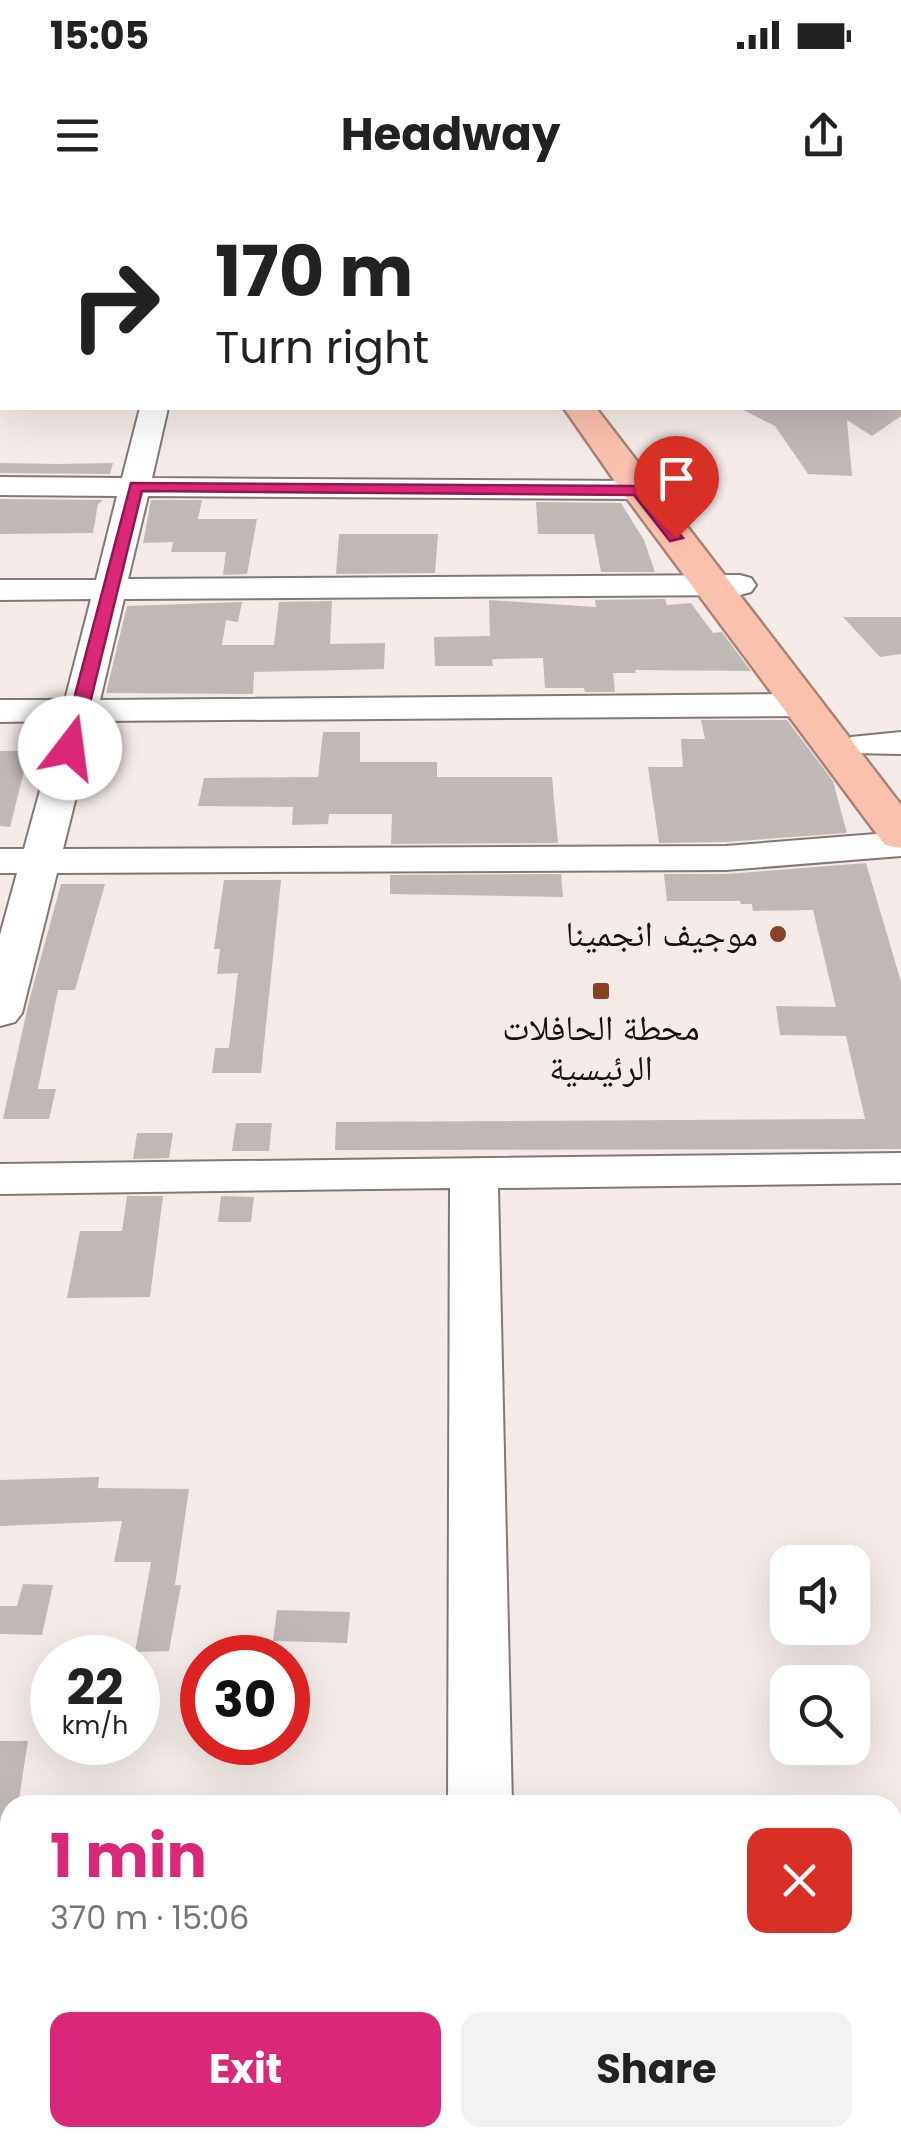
<!DOCTYPE html>
<meta charset="utf-8">
<style>
body{margin:0;font-family:Poppins,"Noto Naskh Arabic",sans-serif;background:#f2f2f2;color:#222;height:100vh;display:flex;flex-direction:column;font-size:38px;white-space:nowrap}
*{box-sizing:border-box;margin:0}
p{font-size:32px;color:#767676}
.icon{flex:none;width:55px;height:55px;fill:none;stroke:currentColor;stroke-width:2;stroke-linecap:round;stroke-linejoin:round}
.map{position:relative;flex:1;overflow:hidden}
.drawer{position:absolute;left:0px;top:1595px;width:902px;height:352px;display:flex;flex-direction:column;background:#fff;border-radius:30px 30px 0 0;box-shadow:0 10px 40px #0002}
.drawer>*{flex:none}
.hud{position:absolute;left:0px;top:0px;width:902px;height:210px;box-shadow:0 10px 40px #0002;background:#fff;color:#222;overflow:hidden}
.buttons{position:absolute;left:770px;top:1345px;display:grid;gap:20px}
.buttons a{display:grid;place-items:center;width:100px;height:100px;border-radius:20px;background:#fff;box-shadow:0 10px 40px #0002;font-size:50px}
.speed{position:absolute;left:30px;top:1435px;display:flex;gap:20px;font-size:50px;font-weight:700;text-align:center}
.speed>*{display:grid;place-content:center;width:130px;height:130px;border-radius:50%;background:#fff;box-shadow:0 10px 40px #0002;line-height:1}
.speed small{font-size:25px;font-weight:400}
.speed .limit{border:15px solid #d22;background:#fff;color:#111}
.pin{position:absolute;display:grid;place-items:center;width:85px;height:85px;color:#fff;margin:-102px -42px;border-radius:50% 50% 50% 0;rotate:-45deg;box-shadow:0 0 10px #0007}
.pin .icon{rotate:45deg}
.me{position:absolute;width:110px;margin:-55px;rotate:15deg;stroke-linejoin:round;filter:drop-shadow(0 0 8px #0008)}
.turn{display:flex;align-items:center;gap:35px;height:210px;padding:0 50px;font-size:45px}
.turn .icon{width:130px;height:130px;stroke-width:2.5}
.turn b{display:block;font-size:70px;line-height:85px}
.round{display:grid;place-items:center;flex:none;width:105px;height:105px;border-radius:20px;background:#f2f2f2}
.headline{display:flex;align-items:center;justify-content:space-between;height:170px;padding:0 50px}
h1{font-size:60px;font-weight:700;line-height:75px;color:#db2777}
.primary-button{display:flex;gap:20px;margin-top:auto;padding:20px 50px}
.primary-button a{flex:1;height:115px;border-radius:20px;background:#db2777;color:#fff;font-size:40px;font-weight:700;line-height:115px;text-align:center}
.primary-button a+a{background:#f2f2f2;color:#222}
.status{display:flex;justify-content:space-between;align-items:center;height:70px;padding:0 50px;background:#fff;direction:ltr}
.status svg{height:28px;fill:currentColor}
header{display:flex;justify-content:space-between;align-items:center;height:130px;padding:0 50px;background:#fff;font-size:45px;font-weight:700}
.map>svg:first-child{display:block}
</style>
<div class="status"><b>15:05</b><svg viewBox="0 0 49 12"><path d="M0 12V9h3v3zM5 12V6h3v6zM10 12V3h3v9zM15 12V0h3v12zM26 1h20v11H26zM47 4h2v5h-2z"/></svg></div>
<header><svg class="icon" aria-label="menu" viewBox="0 0 24 24"><path d="M4 6h16M4 12h16M4 18h16"/></svg>Headway<svg class="icon" aria-label="share" viewBox="0 0 24 24"><path d="M12 15V3M7 8l5-5 5 5M5 13v7h14v-7"/></svg></header>
<div class="map">
<svg width="901" height="1946" viewBox="0 0 901 1946">
<rect width="100%" height="100%" fill="#f4ebe8"/>
<!-- building -->
<path fill="#c0b8b5" d="M739,208h162v8l-29,20 -25,-16 5,56 -44,-2 -33,-48z
M0,263l58,1 55,-1 -3,11 -110,-1z
M0,299l103,1 -5,4 -5,29 -93,1z
M151,300h51l-4,19h59l-10,55 -24,1 3,-23h-55l2,-10 -30,1z
M536,302l85,1 23,37 11,32h-54l-7,-38h-56z
M339,334h99l-3,39 -99,1z
M665,399l2,6 24,-2 22,30 9,-1 29,39 -116,-1 1,3h-23l2,19h-30l-1,-4h-39l-2,-30 -51,1 1,7h-58l-1,-29 56,-1 -1,-36 107,7 -1,-7z
M332,401l-2,43 55,-1 -1,26 -130,3 -1,22 -147,-1 21,-87 115,-4 -4,20 -12,-2 -4,25h52l5,-43z
M843,417h58v37l-21,3z
M701,520h86l46,61 14,52 -121,9 -67,1 -11,-76h35l-2,-28h24z
M323,532h37v30h77v15h115l6,66 -167,1 1,-30h-63l-1,10 -36,1 1,-18 -95,-1 6,-28 114,-1z
M0,551h29l-19,76 -10,-1z
M866,663l35,119v167l-566,1 1,-28 529,-3 -19,-83 -66,-1 -4,-29 60,1 -23,-97 -60,1 -1,-7h-11l-1,-3h-73l-3,-27h62z
M561,674l2,23 -173,-3v-19z
M224,680h57l-20,193h-49l3,-25h14l9,-75 -21,1 3,-25h-6z
M61,684h44l-30,106h-17l-20,99h18l-7,30h-46l26,-118z
M236,923h36l-3,28h-37z
M137,933h36l-4,25 -36,1z
M127,996h36l-13,101 -83,1 13,-67h42z
M221,996l33,1 -3,25h-33z
M99,1277l-1,11 91,1 -14,96h6l-12,66 -34,1 16,-90h-37l8,-41 -122,5v-46z
M23,1384l30,1 -11,50 -42,-1v-28h17z
M277,1410l73,2 -3,31 -74,-2z
M0,1541h28l-10,64h-8v19l-10,-1z"/>
<g fill="none" stroke-linecap="round" stroke-linejoin="round">
<defs>
<path id="minor" d="M203,0h22v2h-22z
M808,0h22l1,2h-22z
M0,17h2v14h-2z
M900,50h1v14h-1z
M0,55h2v14h-2z
M0,114h2v16h-2z
M900,147h1v16h-1z
M0,189h2v16h-2z
M140,208h28l-16,70 486,3 11,3 4,6 -4,6 -11,3 -490,-3 -20,83 612,-4 11,3 5,7 -5,7 -11,3 -616,4 -24,101 704,-6 13,3 5,8 -5,8 -13,3 -709,5 -32,128 663,-3 175,-14v24l-175,14 -669,3 -35,140 -7,9 -15,4v-91l17,-62h-17v-24h24l35,-128 -59,1v-22h65l26,-101 -91,1v-20h96l21,-84 -117,-1v-18l122,1z
M901,532v22l-50,-1 -5,-8 5,-8z
M901,953v30l-403,5 14,617h-64l2,-617 -450,6v-30z
M447,1938h72l1,8h-72z"/>
<path id="highway" d="M415,0h26l1,2h-26z
M564,208h32l305,397v43l-16,-3 -259,-348z"/>
</defs>
<!-- minor casing -->
<use href="#minor" stroke="#817976" stroke-width="4"/>
<!-- highway casing -->
<use href="#highway" stroke="#a98476" stroke-width="5"/>
<!-- minor -->
<use href="#minor" fill="#fff" fill-rule="evenodd"/>
<!-- highway -->
<use href="#highway" fill="#fac2ad" fill-rule="evenodd"/>
</g>
<!-- route -->
<path fill="#db2777" stroke="#8e194d" stroke-width="2.5" d="M131,283l507,3 5,1 40,51 -13,3 -36,-46 -492,-4 -63,257 -9,6 -9,-6z"/>
<!-- markers -->
<g fill="#8b4224" stroke="#f4ebe8" stroke-width="4">
<circle cx="778" cy="734" r="10"/>
<rect x="591" y="781" width="20" height="20" rx="5"/>
</g>
<g text-anchor="middle" stroke-width="8" stroke-linejoin="round" paint-order="stroke">
<!-- poi labels -->
<g font-size="35" fill="#13100f" stroke="#f4ebe8" text-anchor="end">
<text x="758" y="746">موجيف انجمينا</text>
<text x="601" y="840" text-anchor="middle">محطة الحافلات<tspan x="601" dy="40">الرئيسية</tspan></text>
</g>
</g>
</svg>
<div class="buttons">
<a><svg class="icon" aria-label="sound" viewBox="0 0 24 24"><path d="M4 9h4l5-4v14l-5-4H4zM17 9q2 3 0 6"/></svg></a>
<a><svg class="icon" aria-label="search" viewBox="0 0 24 24"><circle cx="10" cy="10" r="6"/><path d="M15 15l6 6"/></svg></a>
</div>
<div class="speed"><div>22<small>km/h</small></div><div class="limit">30</div></div>
<div class="pin" style="left:676px;top:338px;background:#d93025"><svg class="icon" aria-label="arrive" viewBox="0 0 24 24"><path d="M6 21V4h12l-3 4 3 4H6"/></svg></div>
<svg class="me" style="left:70px;top:548px" viewBox="-20 -20 40 40"><circle r="19" fill="#fff"/><path d="M0-13L10 11 0 6-10 11z" fill="#db2777"/></svg>
<div class="hud">
<div class="turn"><svg class="icon" aria-label="right" viewBox="0 0 24 24"><path d="M7 20v-9h11M14 6l5 5-5 5"/></svg><div><b>170 m</b>Turn right</div></div>
</div>
<section class="drawer">
<div class="headline"><div><h1>1 min</h1><p>370 m · 15:06</p></div><a class="round" style="background:#d93025;color:#fff"><svg class="icon" aria-label="close" viewBox="0 0 24 24"><path d="M6 6l12 12M18 6L6 18"/></svg></a></div>
<div class="primary-button"><a>Exit</a><a>Share</a></div>
</section>
</div>
